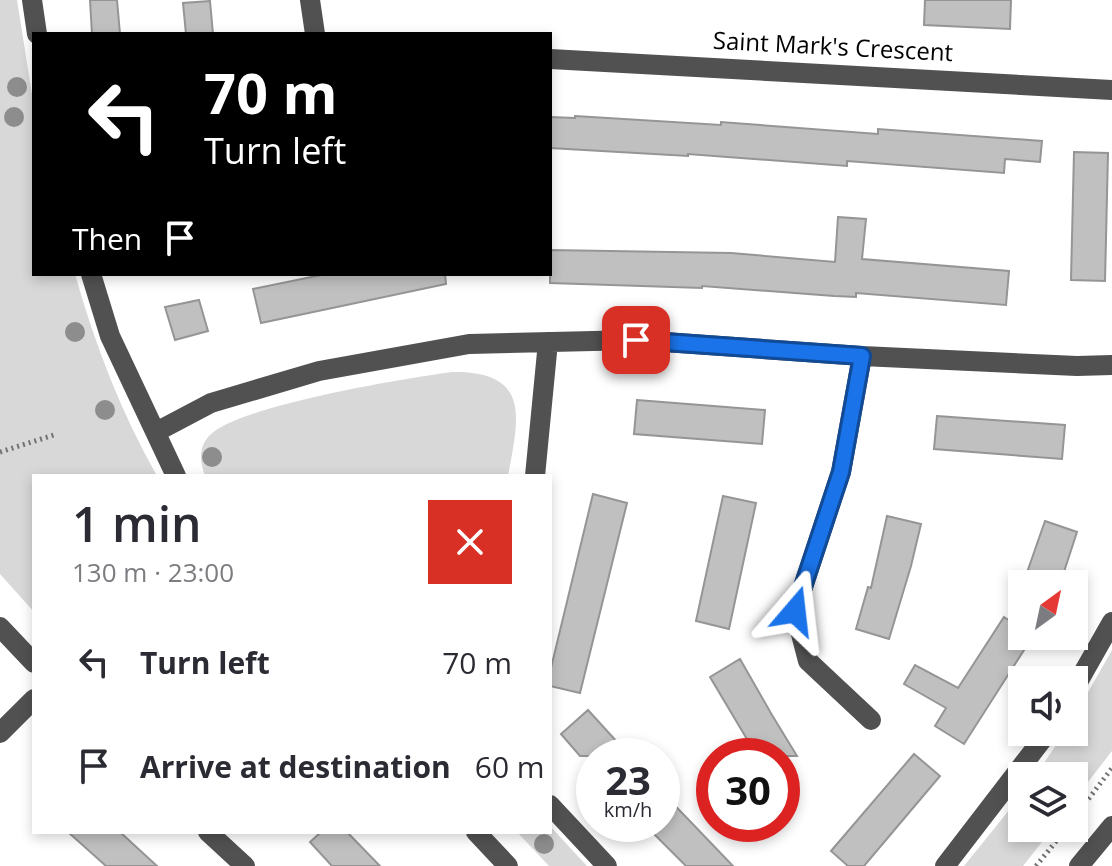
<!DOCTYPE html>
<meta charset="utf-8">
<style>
body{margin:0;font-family:"Open Sans",sans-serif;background:#f2f2f3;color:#2b2b33;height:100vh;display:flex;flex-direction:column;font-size:30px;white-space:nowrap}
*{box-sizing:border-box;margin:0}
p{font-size:26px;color:#7c7c81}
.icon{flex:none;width:44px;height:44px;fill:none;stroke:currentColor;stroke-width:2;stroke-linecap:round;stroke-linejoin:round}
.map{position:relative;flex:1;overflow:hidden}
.panel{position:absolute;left:32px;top:474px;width:520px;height:360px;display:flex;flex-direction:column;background:#fff;border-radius:0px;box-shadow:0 4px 12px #0003}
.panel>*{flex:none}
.guide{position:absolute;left:32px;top:32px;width:520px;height:244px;border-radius:0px;box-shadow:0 4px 12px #0003;background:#000;color:#fff;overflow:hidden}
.needle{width:52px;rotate:33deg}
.tools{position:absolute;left:1008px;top:570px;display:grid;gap:16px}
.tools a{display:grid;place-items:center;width:80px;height:80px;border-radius:0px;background:#fff;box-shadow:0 4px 12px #0003;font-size:40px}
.speed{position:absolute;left:576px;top:738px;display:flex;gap:16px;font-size:40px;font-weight:700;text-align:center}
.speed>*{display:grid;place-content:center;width:104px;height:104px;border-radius:50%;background:#fff;box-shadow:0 4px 12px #0003;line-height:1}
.speed small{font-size:20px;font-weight:400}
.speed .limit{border:12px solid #d22;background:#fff;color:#111}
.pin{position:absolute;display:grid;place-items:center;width:68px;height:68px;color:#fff;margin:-34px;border-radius:16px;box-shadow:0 4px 12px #0006}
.me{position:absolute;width:88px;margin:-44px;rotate:17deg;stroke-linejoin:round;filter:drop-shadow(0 0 6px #0008)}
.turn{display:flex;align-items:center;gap:28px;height:168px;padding:0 40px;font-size:36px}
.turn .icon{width:104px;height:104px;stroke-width:2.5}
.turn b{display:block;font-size:56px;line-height:68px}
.then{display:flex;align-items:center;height:76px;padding:0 40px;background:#0003;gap:16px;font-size:30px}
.round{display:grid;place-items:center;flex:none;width:84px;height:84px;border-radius:0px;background:#f2f2f3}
.head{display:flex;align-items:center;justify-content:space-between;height:136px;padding:0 40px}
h1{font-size:48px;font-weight:600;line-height:60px}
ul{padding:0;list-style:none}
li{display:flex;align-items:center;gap:24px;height:104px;padding:0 40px}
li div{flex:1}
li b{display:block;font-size:30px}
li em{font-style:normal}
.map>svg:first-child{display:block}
</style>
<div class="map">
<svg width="1112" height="866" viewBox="0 0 1112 866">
<rect width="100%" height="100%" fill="#fff"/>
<!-- green -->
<path fill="#d8d8d8" d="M0,0h17l17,107v167h41c20,71 46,138 82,202h-123v136l-34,-38z
M452,372c79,-1 67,45 56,104h-303c-5,-14 -7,-28 4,-40 27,-30 198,-58 243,-64z
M1112,650v101l-38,49v-24h-39l30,-44h9v-15z
M1022,794v34h31l-30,38h-59z
M550,826l37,40h-38l-32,-34h33z"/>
<!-- building -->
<path fill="#c0c0c0" stroke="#959595" stroke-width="2" d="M90,0h27l3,34h-28z
M925,0h86l-1,29 -86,-4z
M210,1l3,33h-27l-3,-31z
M575,116l146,9v-3l157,12v-5l164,12 -2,21 -35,-3 -1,14 -157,-12v5l-159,-12v2l-138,-8v-31l25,1z
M1074,152l34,1 -3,128 -34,-1z
M838,217l28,2 -4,40 147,12 -3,34 -150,-12v4l-22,-1 -132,-10v2l-152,-5v-33l181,3 104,9z
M326,274h119l1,10 -185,39 -8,-34z
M199,300l9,31 -33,9 -10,-33z
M637,400l128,10 -3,34 -128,-10z
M937,416l128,9 -3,34 -128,-10z
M593,494l34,9 -47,190 -30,-7v-14z
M723,496l33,7 -27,126 -33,-8z
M887,516l34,8 -10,42 -22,73 -33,-10 12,-42 3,1z
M1045,521l32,11 -17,52h-37z
M1004,617l18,12v7h11l-69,108 -29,-18 11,-18 -42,-24 11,-19 43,23z
M740,659l32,56 25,41h-40l-47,-79z
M588,710l20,22 22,24h-50l-19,-22z
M914,754l26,22 -76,90h-16l-17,-15z
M662,792l23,24 48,50h-47l-42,-42h18z
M68,832h52l37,34h-51z
M321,832h26l33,34h-48l-22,-24z"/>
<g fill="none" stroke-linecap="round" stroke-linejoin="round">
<!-- path -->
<path stroke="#737373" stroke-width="5" stroke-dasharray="2 4" stroke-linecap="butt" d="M0,452l57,-18
M1074,818l38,-50
M1045,828l14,10
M1036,866l31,-38"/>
<!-- minor -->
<path stroke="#515151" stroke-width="20" d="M32,0l5,34
M310,0l5,34
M550,59l562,31
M91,274l19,62 66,140
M862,356l-21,116 -46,139 13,50 63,59
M156,432l55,-29 108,-32 150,-27 167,-4 226,16 215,10 35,-1
M535,476l13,-134
M0,627l34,36
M1074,689l38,-67
M0,733l34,-34
M550,805l57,61
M208,832l37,34
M476,832l32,34
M945,866l103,-134
M1079,866l33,-40"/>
</g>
<!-- trees -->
<g fill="#8d8d8d">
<circle cx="17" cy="87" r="10"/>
<circle cx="14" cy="117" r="10"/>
<circle cx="75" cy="332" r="10"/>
<circle cx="105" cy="410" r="10"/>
<circle cx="212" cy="457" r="10"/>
<circle cx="544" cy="844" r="10"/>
</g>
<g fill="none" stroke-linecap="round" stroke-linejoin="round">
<defs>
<path id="route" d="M636,340l226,16 -21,116 -46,139"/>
</defs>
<!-- route casing -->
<use href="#route" stroke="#114b97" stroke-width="20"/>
<!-- route -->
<use href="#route" stroke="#1a73e8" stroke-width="14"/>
</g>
<g text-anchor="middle" stroke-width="8" stroke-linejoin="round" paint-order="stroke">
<!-- street labels -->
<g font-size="24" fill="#000" stroke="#fff">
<text transform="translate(833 47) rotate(3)" y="8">Saint Mark's Crescent</text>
</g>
</g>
</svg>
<div class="tools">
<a><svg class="needle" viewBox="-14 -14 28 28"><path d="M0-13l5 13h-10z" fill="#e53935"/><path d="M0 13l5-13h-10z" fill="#7c7c81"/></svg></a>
<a><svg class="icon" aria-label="sound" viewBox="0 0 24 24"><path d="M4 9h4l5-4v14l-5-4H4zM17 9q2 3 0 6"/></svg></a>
<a><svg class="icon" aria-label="layers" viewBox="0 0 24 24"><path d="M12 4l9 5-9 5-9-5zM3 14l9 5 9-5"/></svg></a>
</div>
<div class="speed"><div>23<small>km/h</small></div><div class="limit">30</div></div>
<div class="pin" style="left:636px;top:340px;background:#d93025"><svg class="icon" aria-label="arrive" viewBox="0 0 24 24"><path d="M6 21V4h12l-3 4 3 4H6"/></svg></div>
<svg class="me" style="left:795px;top:611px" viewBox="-20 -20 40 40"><path d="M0-17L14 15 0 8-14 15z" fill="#1a73e8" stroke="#fff" stroke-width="4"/></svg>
<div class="guide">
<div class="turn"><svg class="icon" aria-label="left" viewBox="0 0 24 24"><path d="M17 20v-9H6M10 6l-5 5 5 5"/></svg><div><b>70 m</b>Turn left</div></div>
<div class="then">Then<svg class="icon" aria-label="arrive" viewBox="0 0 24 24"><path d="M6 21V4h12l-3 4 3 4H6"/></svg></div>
</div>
<section class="panel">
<div class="head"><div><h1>1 min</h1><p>130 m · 23:00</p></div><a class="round" style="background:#d93025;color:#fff"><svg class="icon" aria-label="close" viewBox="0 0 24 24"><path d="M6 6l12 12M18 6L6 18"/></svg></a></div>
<ul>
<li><svg class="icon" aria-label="left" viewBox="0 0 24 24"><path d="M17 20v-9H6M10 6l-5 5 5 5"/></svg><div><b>Turn left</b></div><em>70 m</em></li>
<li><svg class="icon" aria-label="arrive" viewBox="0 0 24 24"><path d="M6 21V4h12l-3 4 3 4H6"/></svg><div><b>Arrive at destination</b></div><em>60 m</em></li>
</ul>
</section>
</div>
